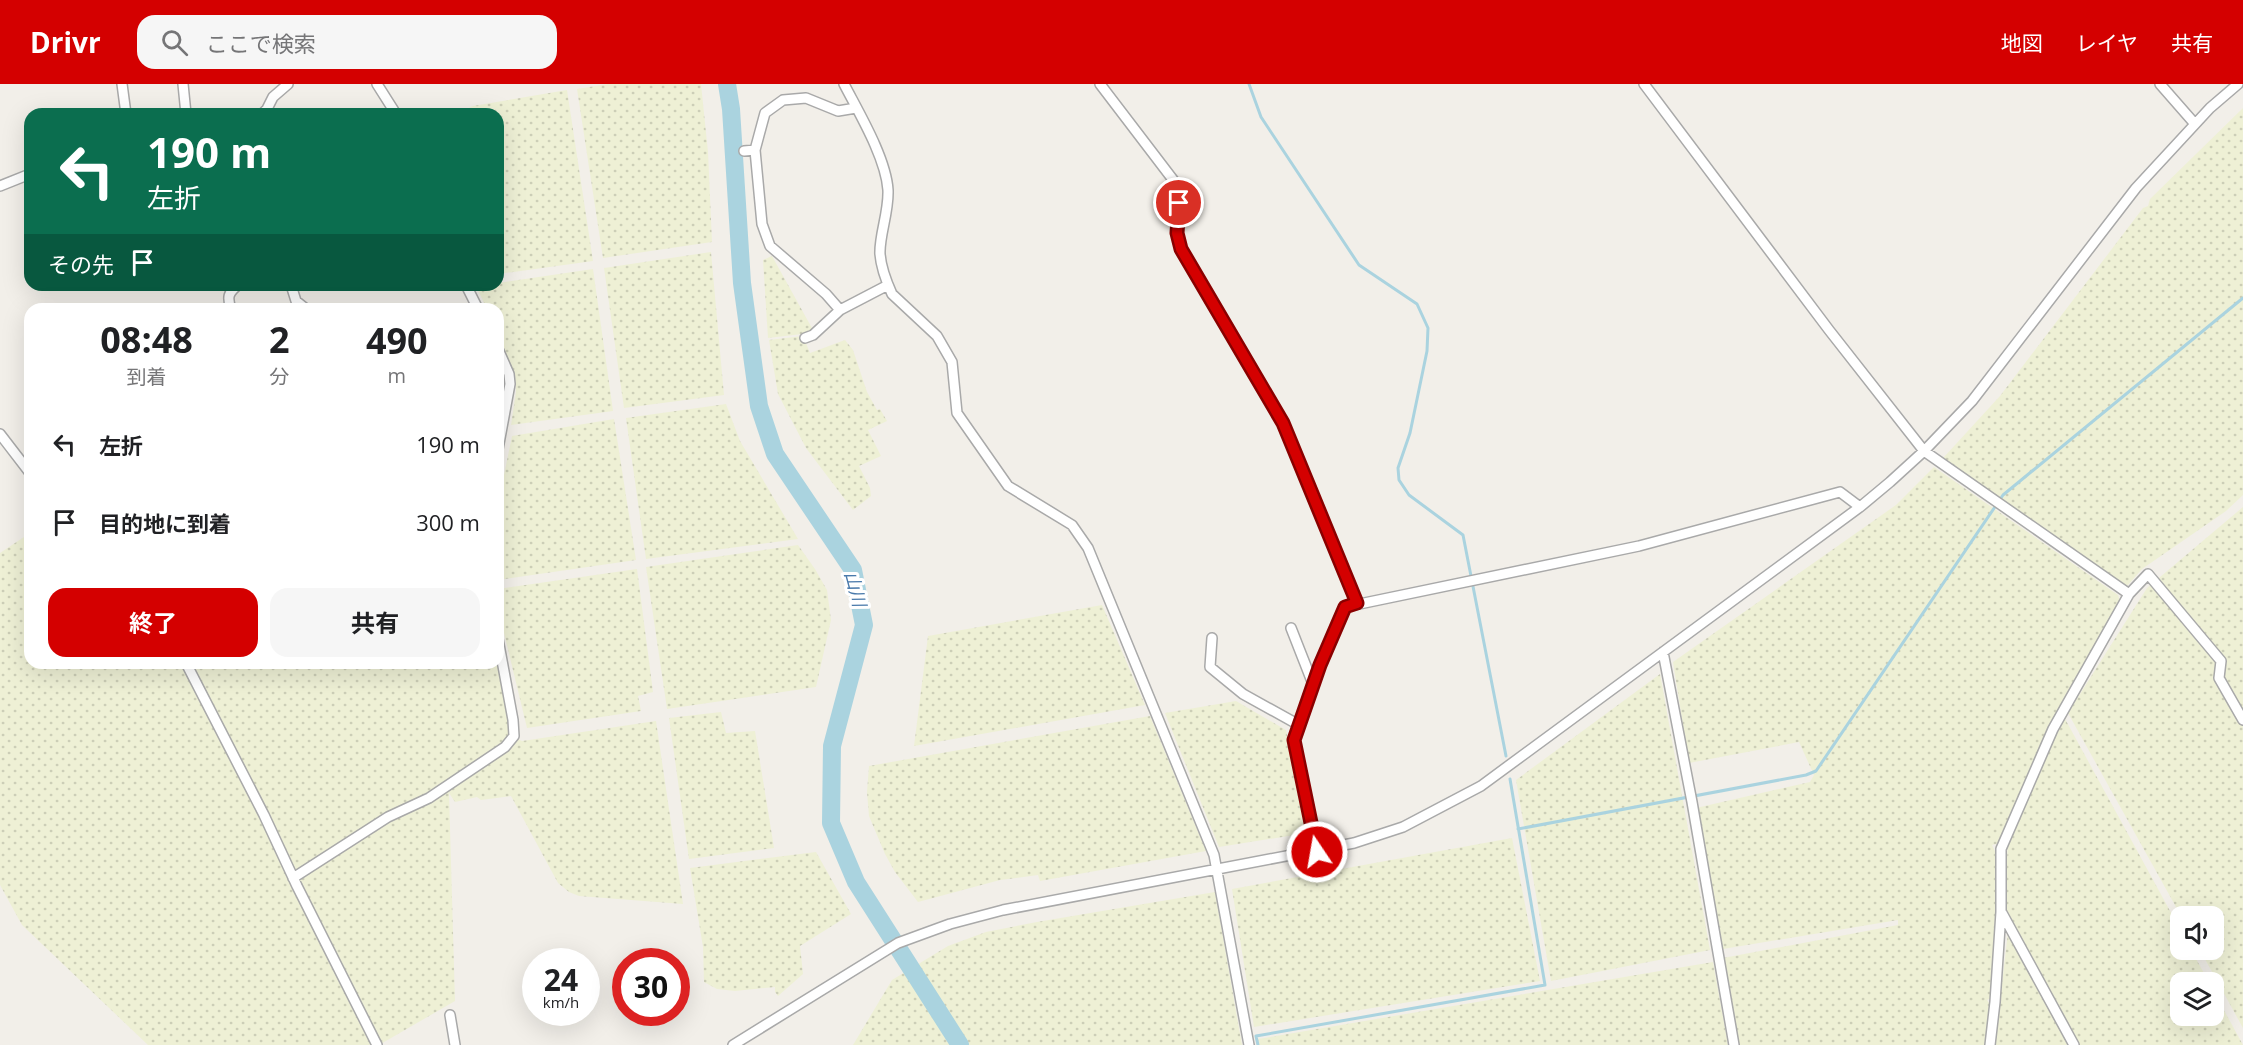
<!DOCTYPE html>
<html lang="ja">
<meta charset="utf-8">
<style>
body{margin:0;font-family:"Open Sans","Noto Sans JP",sans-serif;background:#f6f6f6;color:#202124;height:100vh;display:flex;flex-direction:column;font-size:22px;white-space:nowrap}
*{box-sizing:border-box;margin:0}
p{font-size:20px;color:#757577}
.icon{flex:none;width:33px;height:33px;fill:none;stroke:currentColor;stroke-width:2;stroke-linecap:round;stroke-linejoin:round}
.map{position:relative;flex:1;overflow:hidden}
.side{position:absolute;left:24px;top:219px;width:480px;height:366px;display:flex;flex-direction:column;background:#fff;border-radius:18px;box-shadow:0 6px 24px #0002}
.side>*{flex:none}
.banner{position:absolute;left:24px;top:24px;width:480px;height:183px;border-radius:18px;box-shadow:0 6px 24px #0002;background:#0b6e4f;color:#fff;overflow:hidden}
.controls{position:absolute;left:2170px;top:822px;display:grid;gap:12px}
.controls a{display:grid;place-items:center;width:54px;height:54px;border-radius:12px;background:#fff;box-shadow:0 6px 24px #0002;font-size:30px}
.speed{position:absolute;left:522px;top:864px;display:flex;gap:12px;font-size:30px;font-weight:700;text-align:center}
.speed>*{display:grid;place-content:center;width:78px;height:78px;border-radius:50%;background:#fff;box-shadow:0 6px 24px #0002;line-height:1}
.speed small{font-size:15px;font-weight:400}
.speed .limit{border:9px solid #d22;background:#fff;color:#111}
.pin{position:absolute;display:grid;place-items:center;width:51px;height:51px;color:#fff;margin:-26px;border:3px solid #fff;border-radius:50%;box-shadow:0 2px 6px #0007}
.me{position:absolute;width:66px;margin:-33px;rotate:348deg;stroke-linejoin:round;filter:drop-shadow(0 0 4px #0008)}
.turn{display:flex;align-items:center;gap:21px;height:126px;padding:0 24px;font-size:27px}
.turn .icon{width:78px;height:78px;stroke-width:2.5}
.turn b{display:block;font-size:42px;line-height:51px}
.then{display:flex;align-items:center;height:57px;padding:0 24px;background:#0003;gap:12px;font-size:22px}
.eta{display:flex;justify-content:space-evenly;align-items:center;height:102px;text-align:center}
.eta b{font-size:36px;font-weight:700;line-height:42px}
.cta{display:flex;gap:12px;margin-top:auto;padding:12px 24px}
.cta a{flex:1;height:69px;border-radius:18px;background:#d40000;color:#fff;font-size:24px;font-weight:700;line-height:69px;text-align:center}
.cta a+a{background:#f6f6f6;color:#202124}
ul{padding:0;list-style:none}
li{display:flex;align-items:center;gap:18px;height:78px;padding:0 24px}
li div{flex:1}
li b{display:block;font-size:22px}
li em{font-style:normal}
header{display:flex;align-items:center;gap:36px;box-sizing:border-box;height:84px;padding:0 30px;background:#d40000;color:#fff}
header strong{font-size:28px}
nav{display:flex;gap:33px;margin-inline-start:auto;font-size:21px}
.search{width:420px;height:54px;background:#f6f6f6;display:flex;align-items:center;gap:15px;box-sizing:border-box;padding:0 21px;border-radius:18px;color:#757577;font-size:22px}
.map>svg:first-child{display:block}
</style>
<header>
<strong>Drivr</strong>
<div class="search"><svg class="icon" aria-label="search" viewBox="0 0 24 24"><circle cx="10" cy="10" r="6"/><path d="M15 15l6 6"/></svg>ここで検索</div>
<nav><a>地図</a><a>レイヤ</a><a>共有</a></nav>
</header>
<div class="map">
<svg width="2243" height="961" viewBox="0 0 2243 961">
<defs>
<pattern id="farmland-dots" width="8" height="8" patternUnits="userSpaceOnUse" patternTransform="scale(1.5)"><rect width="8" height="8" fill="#eef0d5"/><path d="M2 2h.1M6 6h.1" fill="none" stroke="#ccceb7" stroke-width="1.8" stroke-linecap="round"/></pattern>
</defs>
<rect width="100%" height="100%" fill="#f2efe9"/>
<!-- farmland -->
<path fill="url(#farmland-dots)" d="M608,0h93l7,68 4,90 -109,16 -26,-169z
M567,6l26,171 -95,13v-160h-42l17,-8z
M2243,24v387l-17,16 -84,58 -15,17 -183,-123v-6l56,-61 143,-188 5,-2 2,-7z
M711,168l13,143 -100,13 -20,-140z
M772,172l41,74 -11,4 -34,4 -5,-78z
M593,185l20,142 -102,14 5,-33 -1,-16 -17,-42v-25h-11l-11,-23 22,-1v-2z
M803,252l7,17 35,-13 8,10 14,42 10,18 3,-1 7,12 -19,9 13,26 -22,10 11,22 1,8 -18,14 -47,-62 -28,-54 -9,-54z
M726,320l14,37 58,98 -152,20 -20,-141z
M614,335l22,141 -138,20v-76l14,-68z
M1934,383l184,128 3,9 -74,125 -47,114 -8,2 6,12 1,61 -8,80 -4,2 4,6 -6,39h-246l-16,-87 175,-33v-5l-175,29 -27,-141 114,-26 4,-7 -15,-33 -110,21 -16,-101 223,-157z
M2243,423v521l-43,-78h14v-34h-33l-113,-203 79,-125z
M30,449v130h468l14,66 -1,7 11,5 134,-20 27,183 -104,-8 -10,-4 -11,-9 -47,-87 -30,4 -4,-3 -22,5 -6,-9 6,208 -76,44h-231l-126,-120 -22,-40v-332z
M798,461l17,24 12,21 4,30 -15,67 -149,22 -21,-142z
M637,485l16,123 -15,4 3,15 -114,17 -29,-120v-19z
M1102,521l43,100 -231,41 14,-110z
M1660,590l50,276 -159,31 -35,-201z
M1236,617l50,29 21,103 -88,14 -54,-134z
M721,628l5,21 29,-2 19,117 -85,11 -20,-141z
M1150,632l56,135 -166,30 -2,-6 -38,5 -82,22 -23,-30 -10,-18 -16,-38 -2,-24 2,-26z
M2064,633l117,214v19h10l18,32h-28v34h33v-24l29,53h-164l-75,-132 4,-72z
M1512,754l28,143 -286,46 -22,-138z
M816,768l35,62 -51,32 3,28 -25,22 -3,-4v-5l-40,4 -18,-2 -13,-7 -1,-35 -13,-79z
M1215,808l27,153h-389l39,-65 56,-34 38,-14 51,-10z
M2008,848l62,113h-75z
M1713,878l15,83h-469l-1,-6z"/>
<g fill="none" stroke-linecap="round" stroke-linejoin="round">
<!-- stream -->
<path stroke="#aad3df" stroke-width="3" d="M1249,0l12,33 98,148 58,39 11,24 -1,23 -17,82 -12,35 1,12 10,15 54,40 43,221
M1518,745l288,-54 10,-4 187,-276 240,-197
M1258,961l-2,-9 289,-51 -35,-206"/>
<!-- river -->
<path stroke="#aad3df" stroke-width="18" d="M727,0l4,25 11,174 17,123 16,48 78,116 11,55 -32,121 -1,77 25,59 104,163"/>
<defs>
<path id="minor" d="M122,0l4,30
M183,0l3,30
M377,0l19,30
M844,0c15,29 42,74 44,106 1,22 -9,46 -8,64 1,13 7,29 12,40l45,42 15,26 5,51 51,73 64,39 16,23 126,307 35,190
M1100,0l74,97 5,22 -2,30 4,16 102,174 74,180
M1644,0l185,246 95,121 205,143
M2160,0l35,40
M262,30l5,-5 6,-12 15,-13
M755,66l7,74 8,22 56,48 14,16
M744,67l11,-1 10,-37 18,-13 23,-2 32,13 18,-3
M0,102l30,-12
M291,201l5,16 10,8
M466,201l12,24
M231,225c-4,-12 -3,-16 7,-24
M805,254l8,-3 27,-25 48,-25
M498,265l11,25 1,10 -12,65
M0,350l30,39
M1291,544l22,56
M1212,554l-2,29 33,27 56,31
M1663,568l29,150 42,243
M186,579l78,152 33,71 80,159
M1317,768l-23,-112 26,-75 25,-58 294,-61 201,-54 20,15
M293,794l95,-61 41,-19 76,-51 9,-11 -1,-16 -15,-81
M2002,829l72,132
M450,931l5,30
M733,961l165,-102 52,-19 53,-14 351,-67 49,-16 78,-41 379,-279 30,-25 34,-31 48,-50 164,-213 74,-80 28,-24
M1990,961l5,-43 6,-90v-63l52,-120 76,-135 19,-20 73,87 -2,17 24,42"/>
</defs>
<!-- minor casing -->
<use href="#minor" stroke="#a9a9a9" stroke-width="12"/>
<!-- minor -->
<use href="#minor" stroke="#fff" stroke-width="9"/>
</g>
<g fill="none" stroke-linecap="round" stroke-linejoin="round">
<defs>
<path id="route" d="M1179,119l-2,30 4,16 102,174 74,180 -12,4 -25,58 -26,75 23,112"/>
</defs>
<!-- route casing -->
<use href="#route" stroke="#8a0000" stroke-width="15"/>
<!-- route -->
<use href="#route" stroke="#d40000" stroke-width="10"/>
</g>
<g text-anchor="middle" stroke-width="6" stroke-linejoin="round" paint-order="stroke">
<!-- water labels -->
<g font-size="18" font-style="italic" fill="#4a7aab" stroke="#fff">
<text transform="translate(855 505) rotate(75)" y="6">山川</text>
</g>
</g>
</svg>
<div class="controls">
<a><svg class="icon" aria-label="sound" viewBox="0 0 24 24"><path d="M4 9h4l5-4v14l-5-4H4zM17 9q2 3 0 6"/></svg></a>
<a><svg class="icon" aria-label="layers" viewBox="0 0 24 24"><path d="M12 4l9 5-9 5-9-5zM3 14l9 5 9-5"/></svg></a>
</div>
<div class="speed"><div>24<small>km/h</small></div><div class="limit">30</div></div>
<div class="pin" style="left:1179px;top:119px;background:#d93025"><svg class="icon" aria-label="arrive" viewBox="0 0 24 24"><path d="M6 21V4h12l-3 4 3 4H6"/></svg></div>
<svg class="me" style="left:1317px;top:768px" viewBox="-20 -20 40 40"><circle r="17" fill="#d40000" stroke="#fff" stroke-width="3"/><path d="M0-11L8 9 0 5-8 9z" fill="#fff"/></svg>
<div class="banner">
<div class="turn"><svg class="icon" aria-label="left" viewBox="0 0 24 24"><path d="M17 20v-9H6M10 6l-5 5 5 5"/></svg><div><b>190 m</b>左折</div></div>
<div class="then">その先<svg class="icon" aria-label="arrive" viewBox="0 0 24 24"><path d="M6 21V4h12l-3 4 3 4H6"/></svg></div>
</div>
<section class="side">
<div class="eta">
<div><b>08:48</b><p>到着</p></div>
<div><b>2</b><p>分</p></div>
<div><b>490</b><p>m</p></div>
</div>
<ul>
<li><svg class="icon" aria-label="left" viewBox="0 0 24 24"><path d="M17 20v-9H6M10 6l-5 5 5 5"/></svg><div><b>左折</b></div><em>190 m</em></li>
<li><svg class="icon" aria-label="arrive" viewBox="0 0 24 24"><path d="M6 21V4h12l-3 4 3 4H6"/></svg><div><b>目的地に到着</b></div><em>300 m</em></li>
</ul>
<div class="cta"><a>終了</a><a>共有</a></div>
</section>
</div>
